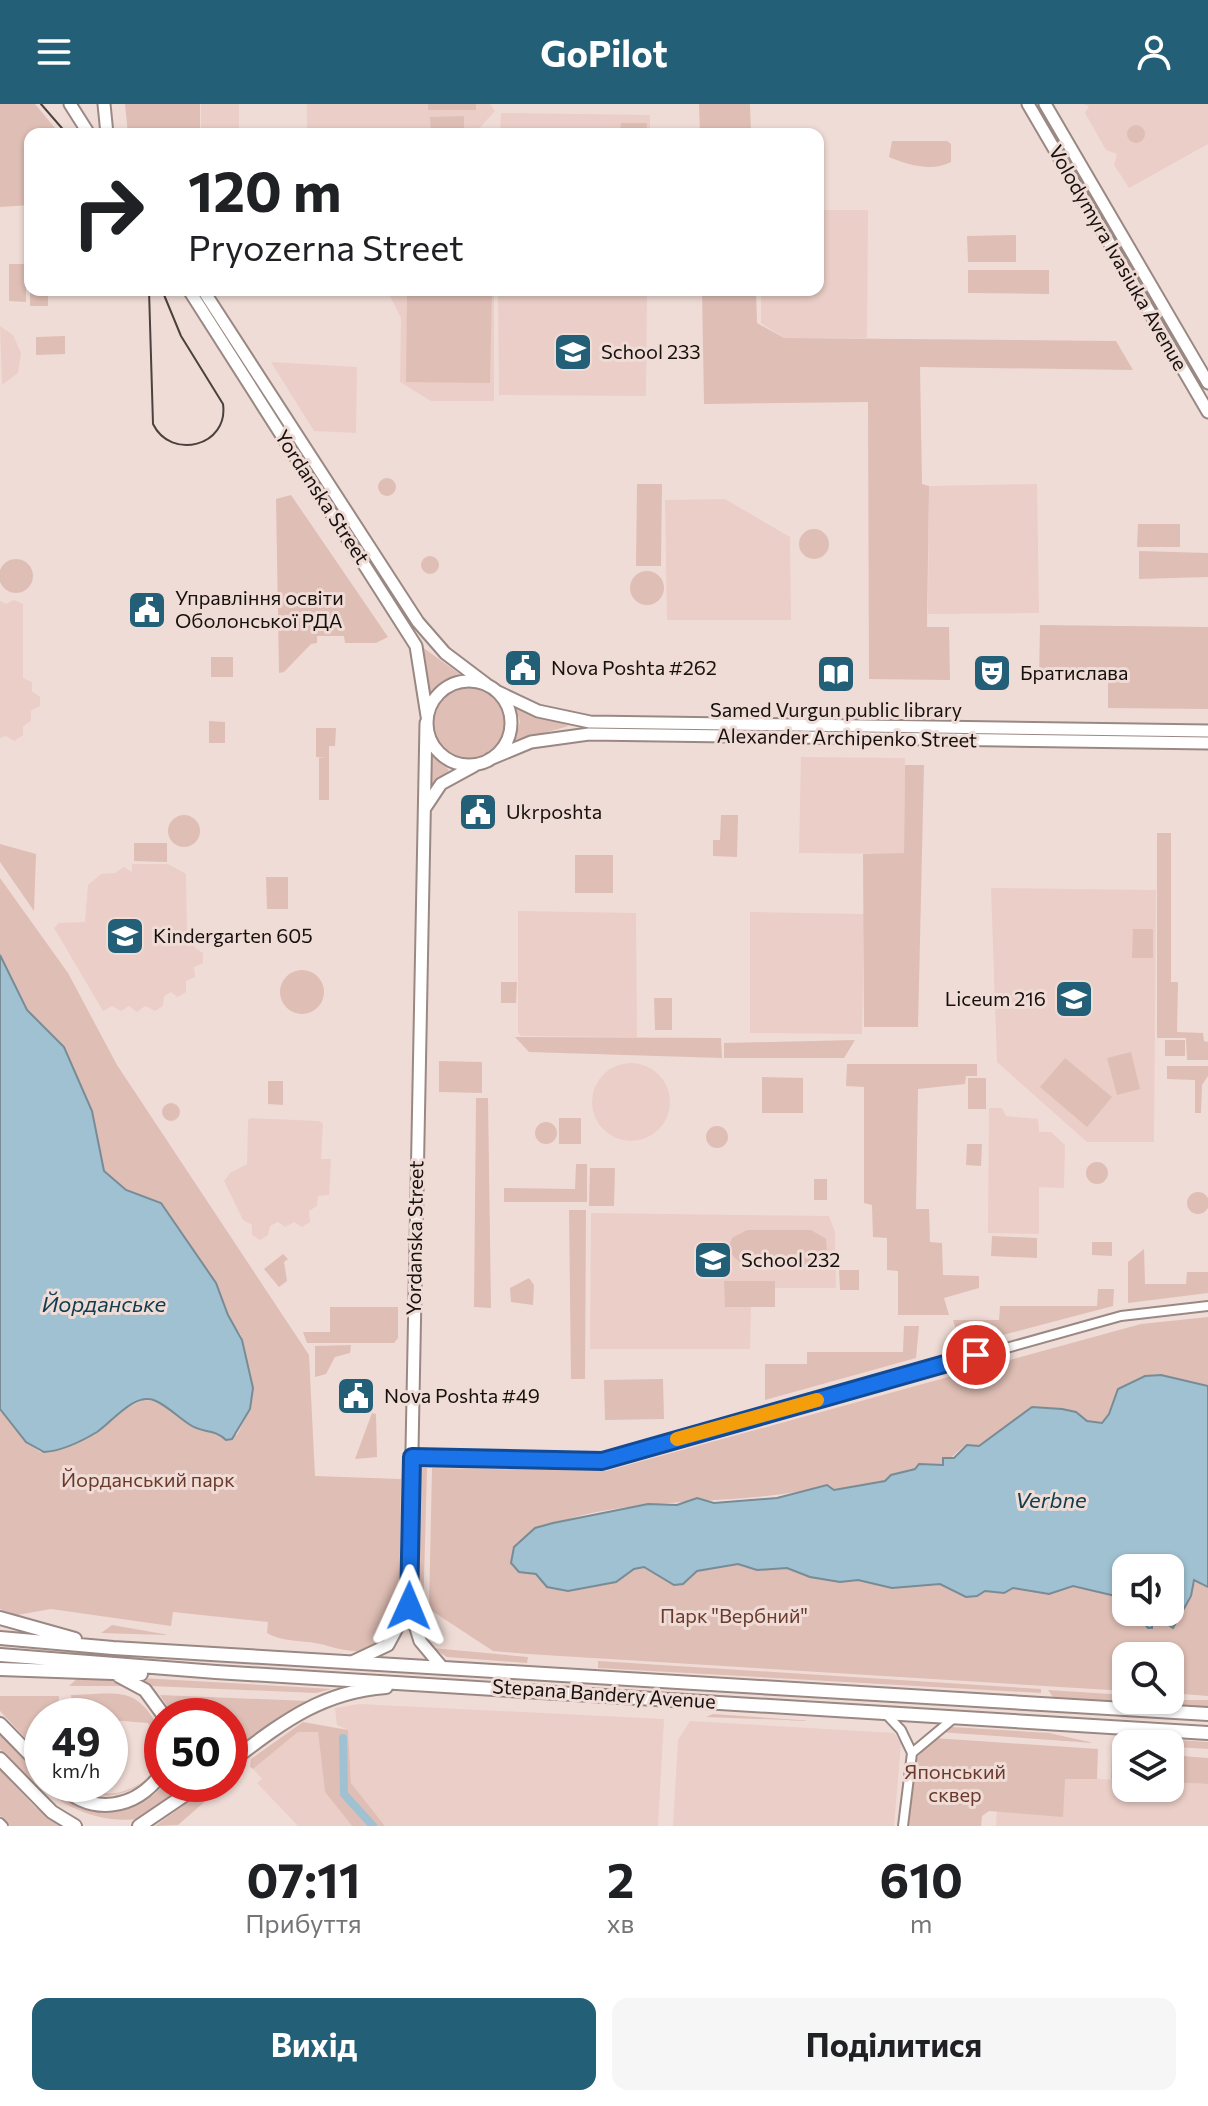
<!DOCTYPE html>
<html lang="uk">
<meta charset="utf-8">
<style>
body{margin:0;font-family:Commissioner,sans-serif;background:#f6f6f6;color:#202124;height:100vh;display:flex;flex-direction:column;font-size:30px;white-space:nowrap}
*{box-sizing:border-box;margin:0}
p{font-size:26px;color:#757577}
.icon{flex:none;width:44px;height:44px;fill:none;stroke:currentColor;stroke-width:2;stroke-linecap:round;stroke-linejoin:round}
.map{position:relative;height:1722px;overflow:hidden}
.panel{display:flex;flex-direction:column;background:#fff;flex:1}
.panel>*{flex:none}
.top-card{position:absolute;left:24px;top:24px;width:800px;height:168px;border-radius:16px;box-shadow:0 2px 6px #0004;background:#fff;color:#202124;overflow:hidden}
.buttons{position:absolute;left:1112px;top:1450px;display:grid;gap:16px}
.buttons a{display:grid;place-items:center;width:72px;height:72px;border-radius:16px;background:#fff;box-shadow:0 2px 6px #0004;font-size:40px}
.speed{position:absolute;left:24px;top:1594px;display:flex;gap:16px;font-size:40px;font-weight:700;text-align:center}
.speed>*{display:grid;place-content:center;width:104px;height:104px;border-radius:50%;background:#fff;box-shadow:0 2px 6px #0004;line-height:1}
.speed small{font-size:20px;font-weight:400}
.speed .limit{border:12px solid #d22;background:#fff;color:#111}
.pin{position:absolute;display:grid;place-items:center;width:68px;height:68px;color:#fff;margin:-34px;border:4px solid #fff;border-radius:50%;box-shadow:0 2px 8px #0007}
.me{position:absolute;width:88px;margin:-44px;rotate:1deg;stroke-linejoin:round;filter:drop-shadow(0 0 6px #0008)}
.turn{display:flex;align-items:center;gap:28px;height:168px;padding:0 32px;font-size:36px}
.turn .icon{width:104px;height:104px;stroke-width:2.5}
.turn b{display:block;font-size:56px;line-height:68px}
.eta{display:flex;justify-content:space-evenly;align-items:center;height:136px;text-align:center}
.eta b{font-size:48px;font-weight:700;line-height:56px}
.cta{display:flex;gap:16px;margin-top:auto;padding:16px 32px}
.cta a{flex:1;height:92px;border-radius:16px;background:#235f77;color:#fff;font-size:32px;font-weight:700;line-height:92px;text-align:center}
.cta a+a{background:#f6f6f6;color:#202124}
header{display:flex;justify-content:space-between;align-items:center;height:104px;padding:0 32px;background:#235f77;color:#fff;font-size:36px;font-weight:700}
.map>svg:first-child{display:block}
</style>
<header><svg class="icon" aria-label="menu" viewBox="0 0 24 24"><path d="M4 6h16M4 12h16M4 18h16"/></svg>GoPilot<svg class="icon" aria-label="person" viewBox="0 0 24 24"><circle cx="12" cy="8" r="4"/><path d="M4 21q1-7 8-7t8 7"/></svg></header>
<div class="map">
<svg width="1208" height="1722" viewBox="0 0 1208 1722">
<rect width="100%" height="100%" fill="#f0dcd6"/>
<!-- built -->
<path fill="#ebcec7" d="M201,0h38v30h-38z
M307,0h183l5,7 -21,23h-167z
M1083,0h125v40l-79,44 -15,-23 3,-11 -11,-4 -21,-37 4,-7z
M501,9l149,2v19h-150z
M818,106h50l-1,128h-83l-23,-15v-33h57z
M387,186h107v111h-63l-31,-19 1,-64z
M498,186h149l-1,106 -147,-1z
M0,222l13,9 8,18 -3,20 -16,12z
M271,258l86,5 -1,66 -42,-2z
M1037,380l2,129 -111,1 1,-128z
M725,395l65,38 1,83h-124l-2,-120z
M14,496l9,4v74l9,4v9l8,6v9l-9,5v10l-8,5v9l-9,6 -8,-5 -6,2v-137l6,3z
M801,653l104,1 -1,96 -105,-1z
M132,760h36l18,10 1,58 7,6 1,10 8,5v10l-9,4 1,10 -9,4v11l-8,5 -7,-5 -7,4 -1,10 -8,5 -10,-5 -8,6 -8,-6 -8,5 -9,-5 -9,5 -49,-83 5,-5 26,-1 3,-37 13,-11 14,-1 9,-6 8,5z
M991,784l165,2 -2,252h-67l-90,-80z
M518,807l118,2 1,124 -116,-1 -3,-4z
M750,808l114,2 -2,120 -112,-1z
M592 998a39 39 0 1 1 78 0a39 39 0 1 1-78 0Z
M989,1004h13l4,8 32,3 1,13h12l14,13 -1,43 -25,-1v47l-51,-1z
M251,1014l68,3 4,3 -2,35h10l-2,36 -11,1 -1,10 -8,5 1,11 -8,5 -8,-5 -9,5 -7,-5 -8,4 -2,9 -8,5 -8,-5v-10l-9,-5 -19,-39 6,-8 17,-9 1,-44z
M591,1109l238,3 6,16 1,56h-61v19h-24l-1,42h-160z
M359,1600l305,15 -6,107h-273l-34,-43 -3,-53 -11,-5 -2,-17z
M690,1617l204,12 7,10 -7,83h-221l5,-86z
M298,1628h20l7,60 27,34h-54l-41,-43 5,-4 -9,-10z
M1065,1674l61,2v8h44v-6l38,2v42h-212l1,-17z"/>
<!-- green -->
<path fill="#dfbeb5" d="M0,0h35l25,30h-30v71l-30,2z
M125,0h75v30h-72z
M428,0h48v6h-48z
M699,0h51l1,30h-51z
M464,12v18h-33l-1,-17z
M621,19h26l-1,11h-26z
M1127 30a9 9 0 1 1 18 0a9 9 0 1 1-18 0Z
M892,37h55l4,3v18c-19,10 -43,3 -62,-5z
M1016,131v27h-48l-1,-26z
M9,160h17v38l-17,-1z
M30,160v26h18v16h-18z
M968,166h81v24l-81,-1z
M407,186h85l-2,93 -84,-1z
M702,186h54l1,33 27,15 332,3 17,29 -213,-3 2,117 7,2 -2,141h22l1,53 -81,-1 -1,-277 -164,2z
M65,232v18l-29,1v-18z
M378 383a9 9 0 1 1 18 0a9 9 0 1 1-18 0Z
M637,380h25l-1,82h-25z
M291,391l97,142 -12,6h-31l-1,-7h-27v7l-6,1 -27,28 -5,1 -3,-174z
M1138,420h42v23h-43z
M799 440a15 15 0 1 1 30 0a15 15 0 1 1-30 0Z
M1139,447l69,2v24l-69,2z
M421 461a9 9 0 1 1 18 0a9 9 0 1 1-18 0Z
M-1 472a17 17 0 1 1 34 0a17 17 0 1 1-34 0Z
M630 484a17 17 0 1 1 34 0a17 17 0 1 1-34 0Z
M1040,521l168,2v82l-100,-1v-30h-69z
M421,542l40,29 -19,6 -13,12z
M211,553h22v20h-22z
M434 619a35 35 0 1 1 70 0a35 35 0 1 1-70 0Z
M515,601l54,21 -55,15 6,-19z
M209,617l16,1v21h-16z
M316,624h20l-1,18h-6v54h-10v-42h8l-11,-1z
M428,649l21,17 -23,26z
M905,661h19l-6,262h-54l-1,-173 41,-1z
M721,711h17l-1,42 -24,-1v-16h7z
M168 727a16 16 0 1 1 32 0a16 16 0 1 1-32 0Z
M1157,729h14v149h7l-1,50 26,1 1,8 4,1v18h-21l-1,-22h-29z
M134,739h33v19l-33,-1z
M0,740l36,10 -2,57 -34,-49z
M575,751h38v38h-38z
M266,773h22v32h-21z
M0,774l68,95 49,92 192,290 6,121 86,3 -2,139c-18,36 -36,38 -71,28 -21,-7 -41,-2 -61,-13l1,-11 -95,-10 -2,14 -120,-17 -34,6 -17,-6v-200l26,33 14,10 24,-4 39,-21 20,-17 20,-10 14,1 38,26 42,8 13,-26 3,-21 -12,-53 -14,-20 -11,-32 -55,-81 -35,-12 -22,-19 -12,-60 -28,-64 -37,-37 -27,-55z
M1133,825h20v29h-21z
M280 888a22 22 0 1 1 44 0a22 22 0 1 1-44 0Z
M501,878h16l-1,21h-15z
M654,894h18v32h-17z
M515,933l206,1 1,20 -193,-6z
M855,936l-11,18h-120v-15z
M1165,936h20v16h-20z
M1131,948l9,37 -23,6 -10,-37z
M1065,954l47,39 -25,30 -47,-40z
M439,957l43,1v31l-43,-1z
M847,960h130v12h-11l-1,8 -47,5 -2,120h13l1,33 12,1 1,32 36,1v12l-35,10 5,17h-51v-44l-11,-1v-32l-14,-1 -1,-32 -8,-2v-116l-18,-1z
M1167,962h41v10l-6,9 -1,28h-6v-33l-28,-1z
M762,973l41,1v35h-41z
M968,974h18v31h-18z
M268,977h15v24l-15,-1z
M476,994h12l3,210 -17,-1z
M162 1008a9 9 0 1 1 18 0a9 9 0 1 1-18 0Z
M559,1014h22v26h-22z
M535 1029a11 11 0 1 1 22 0a11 11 0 1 1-22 0Z
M706 1033a11 11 0 1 1 22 0a11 11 0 1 1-22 0Z
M967,1040h15l-1,22 -15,-1z
M1086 1069a11 11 0 1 1 22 0a11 11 0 1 1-22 0Z
M576,1060h11v38h-83v-14l71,1z
M590,1064h25l-1,38h-25z
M814,1075h13v21h-13z
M1187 1099a11 11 0 1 1 22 0a11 11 0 1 1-22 0Z
M569,1106h17l-1,169h-14z
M747,1126h64l15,9 1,17c-11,16 -112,23 -95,-18z
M992,1132l45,2v20l-46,-2z
M1092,1138h20v14l-20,-1z
M1144,1145l1,35h41l1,-12h21v21l-80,10v-41z
M283,1150l5,5 -4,3 3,19 -8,6 -15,-18z
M839,1166h20v20h-19z
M529,1174l5,7 -1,20 -22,-3 -1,-14z
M724,1177h51v26h-50z
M1098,1185h16l-1,17 -152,40 -8,-26h46l1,-14h97z
M330,1203h68v31l-4,5h-87l-4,-11h27z
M1208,1213v69c-38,-5 -53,-17 -90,3l-9,25 -7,9 -15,-2 -11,-9 -14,-3 -30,-2 -53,39 -16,1 -20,18 -34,4 -23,12 -52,9 -7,-5c-92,27 -241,2 -313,62l27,32 38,9 37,-6 18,-13 10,-2 30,18 8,-1 15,-13 42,-7 18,6 30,-2 53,14 18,-2 82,4 16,9 21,3 8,-5 19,2 9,-5 36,6 24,-8 53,12v14h23l-10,1 9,14 4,-4 11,-2 10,6 6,-5 14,-38 6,-4 9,7v109l-38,-3v-37h-44v35l-598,-37 -35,-3 -64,-42 3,-141 174,3 535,-147z
M904,1222h15l-3,32 -151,42v-36h42v-12h96z
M351,1241l-1,8 -15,4 -9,17 -11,3v-31z
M663,1275l1,40 -59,1 -1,-40z
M372,1309l4,1 1,43 -22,2z
M420,1364h7l-4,149 4,20 -3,1 -6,-24z
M112,1521l57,10 -68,-2z
M432,1544l96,9 -1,6 -80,-6z
M598,1557l443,28v4l-443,-25z
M79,1573h32l20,9h-62z
M141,1574l191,11 -16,4 -165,-7z
M1048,1586l78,5v5h82v7l-155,-10z
M71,1591c17,0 42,-4 57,1 19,6 37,35 33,55l-9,3 -7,-7 8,-17 -5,-7 -38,-3v-4h-36z
M160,1591l148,6 -78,54v-39h-56z
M0,1592h59l-1,20h-16l-7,6 7,8v26l-42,-45z
M713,1610l101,7 -108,-4z
M303,1618l45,8 3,53 34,43h-33l-27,-34 -7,-60h-20l-45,37 -3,-2 1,-8z
M952,1623l97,6 45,10 -155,-11z
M0,1630l42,42v8c12,0 21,13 31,20 30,18 70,5 92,-20h25c-16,11 -33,27 -51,35 -60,7 -103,-32 -139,-70z
M934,1634l164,11 -1,30h-32l-2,38 -74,-6 -7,5 -1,10h-72l5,-65z
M1146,1634l62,4v7l-91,-6z
M1112,1648h14v28l-15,-1z
M1170,1651l38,3v26l-38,-2z
M0,1666l35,37 26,19h-51l-10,-10z
M145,1677c-24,18 -50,20 -76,3h21c16,18 37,7 55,-3z
M213,1680h12l-47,41 -23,1z"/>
<!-- water -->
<path fill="#a0c1d1" stroke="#778c96" stroke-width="2" d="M0,851l27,55 37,37 28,64 12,60 22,19 35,13 55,80 12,32 14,25 11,48 -3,21 -18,30 -6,1c-11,-11 -22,-7 -34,-14 -12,-7 -23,-19 -36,-25 -21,-10 -44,21 -59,31 -15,9 -35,19 -53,20l-18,-10 -26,-33z
M1161,1271l47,11v201l-14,-7 -3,16 -18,32 -10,-7 -11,2v5h-4l-9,-11v-4l31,-1v-44h-44l-2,30 -51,-12 -24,8 -36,-6 -9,5 -19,-2 -8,5 -11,1 -26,-13 -48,4 -34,-8 -18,2 -30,-5 -23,-9 -30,2 -19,-6 -41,7 -14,13 -9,1 -30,-18 -10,2 -18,13 -48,9 -21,-4 -11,-13 -17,-2 -8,-9 3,-16 21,-19 18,-5 95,-19 29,1 20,-7 17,5 63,-5 50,-13 7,5 51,-9 6,-6 24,-6 4,-5 24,1v-7h11l13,-13 12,1 53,-39 30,2 14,3 11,9 15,2 7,-9 9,-25 27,-13z"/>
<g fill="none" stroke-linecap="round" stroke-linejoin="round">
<!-- canal -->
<path stroke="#a0c1d1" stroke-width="8" d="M343,1634l1,56 29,32"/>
<defs>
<path id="minor" d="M412,1353l190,4 519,-145 87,-10
M886,1610l15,16 11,23 42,-35
M0,1719l3,3
M903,1722l9,-73"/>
<path id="secondary" d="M70,0l19,30
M104,0l3,30
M1028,0l180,308
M1045,0l163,279
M189,186l227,356 11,70
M203,186l215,332 27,31 41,31
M427 619a42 42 0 1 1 84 0a42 42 0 1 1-84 0Z
M498,588l40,19 52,11 618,9
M426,619l-17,883 11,35 21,25
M490,655l41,-17 58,-8 619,9
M425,704l16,-24 33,-18
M354,1557l34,-16 21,-39"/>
<path id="primary" d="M0,1514l75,21
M0,1534l113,10 1095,66
M0,1551l216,17 992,61
M0,1565l141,5
M119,1572l26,14 19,26
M0,1620l42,43
M0,1655l52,53 23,14
M230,1658c52,-39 90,-70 156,-75
M59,1680c33,33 77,25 103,-11
M139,1722l62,-42"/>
</defs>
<!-- minor casing -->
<use href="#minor" stroke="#9a8883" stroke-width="12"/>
<!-- secondary casing -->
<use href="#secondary" stroke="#9a8883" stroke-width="15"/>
<!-- primary casing -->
<use href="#primary" stroke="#9a8883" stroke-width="16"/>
<!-- minor -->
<use href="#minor" stroke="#fff" stroke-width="8"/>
<!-- secondary -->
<use href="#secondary" stroke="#fff" stroke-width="11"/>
<!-- primary -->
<use href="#primary" stroke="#fff" stroke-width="12"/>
<!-- tram -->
<path stroke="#4b413e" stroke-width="2" d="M41,0l26,30
M149,186l4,134c18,37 76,22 70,-20l-42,-68 -19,-46"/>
</g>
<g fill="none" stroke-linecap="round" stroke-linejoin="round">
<defs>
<path id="route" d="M409,1502l3,-149 190,4 374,-106"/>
</defs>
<!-- route casing -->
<use href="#route" stroke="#114b97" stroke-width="20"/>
<!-- route -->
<use href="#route" stroke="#1a73e8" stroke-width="14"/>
<!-- slow -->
<path stroke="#f59e0b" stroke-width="14" d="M677,1335l140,-39"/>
</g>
<!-- icons -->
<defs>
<symbol id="school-square" viewBox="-11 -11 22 22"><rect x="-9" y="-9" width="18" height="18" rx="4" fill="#235f77" stroke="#f0dcd6"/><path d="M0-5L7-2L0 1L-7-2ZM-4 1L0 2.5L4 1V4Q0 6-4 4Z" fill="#fff"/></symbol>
<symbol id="civic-square" viewBox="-11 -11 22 22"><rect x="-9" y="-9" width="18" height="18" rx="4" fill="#235f77" stroke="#f0dcd6"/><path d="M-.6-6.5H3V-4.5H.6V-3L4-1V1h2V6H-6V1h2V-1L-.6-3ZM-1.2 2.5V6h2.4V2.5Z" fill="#fff"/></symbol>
<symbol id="theatre-square" viewBox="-11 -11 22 22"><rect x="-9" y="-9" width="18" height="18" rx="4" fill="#235f77" stroke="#f0dcd6"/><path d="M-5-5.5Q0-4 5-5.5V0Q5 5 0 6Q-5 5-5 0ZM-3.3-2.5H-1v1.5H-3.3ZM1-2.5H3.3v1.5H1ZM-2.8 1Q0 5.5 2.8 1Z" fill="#fff"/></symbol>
<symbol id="library-square" viewBox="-11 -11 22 22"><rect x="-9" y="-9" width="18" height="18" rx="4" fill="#235f77" stroke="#f0dcd6"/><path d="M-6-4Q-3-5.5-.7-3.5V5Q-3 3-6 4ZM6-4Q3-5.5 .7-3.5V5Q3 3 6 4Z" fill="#fff"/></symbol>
</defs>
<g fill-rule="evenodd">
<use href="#school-square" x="551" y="226" width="44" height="44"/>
<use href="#civic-square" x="125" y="484" width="44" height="44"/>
<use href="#civic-square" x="501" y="542" width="44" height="44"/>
<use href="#theatre-square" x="970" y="547" width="44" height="44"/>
<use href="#library-square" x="814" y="548" width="44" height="44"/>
<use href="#civic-square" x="456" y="686" width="44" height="44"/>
<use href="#school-square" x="103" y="810" width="44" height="44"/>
<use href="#school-square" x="1052" y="873" width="44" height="44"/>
<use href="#school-square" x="691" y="1134" width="44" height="44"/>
<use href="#civic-square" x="334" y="1270" width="44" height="44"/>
</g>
<g text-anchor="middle" stroke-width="6" stroke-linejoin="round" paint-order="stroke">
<!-- street labels -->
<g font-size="20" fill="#16100e" stroke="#f0dcd6">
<text transform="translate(1118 154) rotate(60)" y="7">Volodymyra Ivasiuka Avenue</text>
<text transform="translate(322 393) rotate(57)" y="7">Yordanska Street</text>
<text transform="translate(847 634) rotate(1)" y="7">Alexander Archipenko Street</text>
<text transform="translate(415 1134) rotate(-89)" y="7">Yordanska Street</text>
<text transform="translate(604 1590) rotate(4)" y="7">Stepana Bandery Avenue</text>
</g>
<!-- poi labels -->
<g font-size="20" fill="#16100e" stroke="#f0dcd6" text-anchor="start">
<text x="601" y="255">School 233</text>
<text x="175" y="501">Управління освіти<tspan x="175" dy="23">Оболонської РДА</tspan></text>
<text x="551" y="571">Nova Poshta #262</text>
<text x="1020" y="576">Братислава</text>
<text x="836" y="613" text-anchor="middle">Samed Vurgun public library</text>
<text x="506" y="715">Ukrposhta</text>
<text x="153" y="839">Kindergarten 605</text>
<text x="1046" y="902" text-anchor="end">Liceum 216</text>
<text x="741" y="1163">School 232</text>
<text x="384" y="1299">Nova Poshta #49</text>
</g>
<!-- park labels -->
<g font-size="20" fill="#6a3a2d" stroke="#f0dcd6">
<text x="148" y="1383">Йорданський парк</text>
<text x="734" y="1519">Парк "Вербний"</text>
<text x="955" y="1675">Японський<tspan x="955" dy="23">сквер</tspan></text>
</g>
<!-- water labels -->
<g font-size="22" font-style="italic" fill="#0f3d4f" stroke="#f0dcd6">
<text x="104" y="1208">Йорданське</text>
<text x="1051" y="1404">Verbne</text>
</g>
</g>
</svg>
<div class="buttons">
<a><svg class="icon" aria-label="sound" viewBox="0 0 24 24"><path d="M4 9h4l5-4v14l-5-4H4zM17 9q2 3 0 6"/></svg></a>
<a><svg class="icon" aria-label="search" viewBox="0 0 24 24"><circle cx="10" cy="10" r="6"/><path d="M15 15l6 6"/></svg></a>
<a><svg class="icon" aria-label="layers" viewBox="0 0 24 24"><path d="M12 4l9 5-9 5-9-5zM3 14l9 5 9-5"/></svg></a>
</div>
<div class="speed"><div>49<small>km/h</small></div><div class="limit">50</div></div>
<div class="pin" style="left:976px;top:1251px;background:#d93025"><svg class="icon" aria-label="arrive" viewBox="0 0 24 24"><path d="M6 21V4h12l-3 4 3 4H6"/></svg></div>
<svg class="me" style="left:409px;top:1502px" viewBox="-20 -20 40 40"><path d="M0-17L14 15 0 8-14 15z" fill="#1a73e8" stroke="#fff" stroke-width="4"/></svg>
<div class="top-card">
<div class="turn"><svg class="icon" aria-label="right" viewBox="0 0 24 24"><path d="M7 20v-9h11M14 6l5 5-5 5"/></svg><div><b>120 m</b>Pryozerna Street</div></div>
</div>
</div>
<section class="panel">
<div class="eta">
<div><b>07:11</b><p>Прибуття</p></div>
<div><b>2</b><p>хв</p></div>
<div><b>610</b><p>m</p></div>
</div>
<div class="cta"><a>Вихід</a><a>Поділитися</a></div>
</section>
